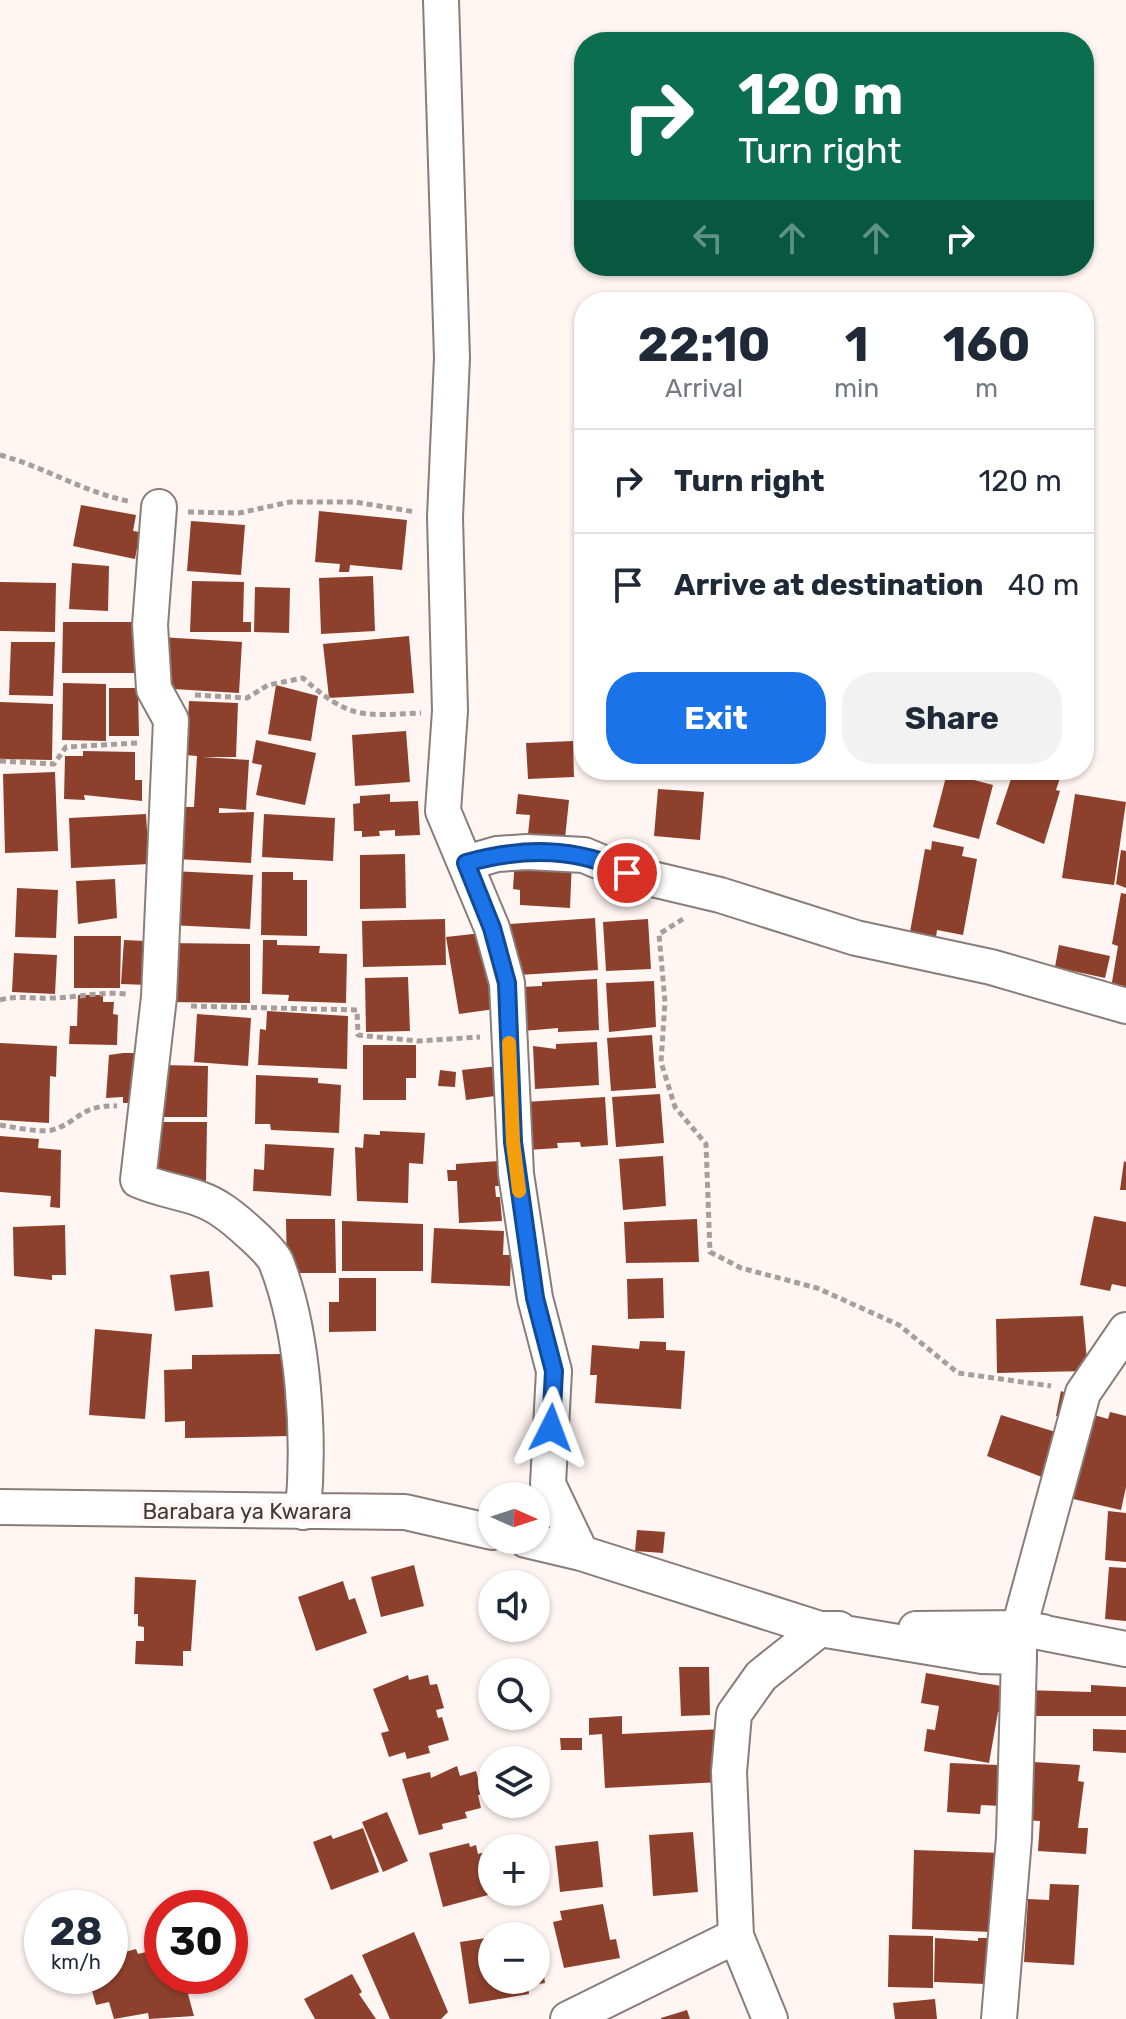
<!DOCTYPE html>
<meta charset="utf-8">
<style>
body{margin:0;font-family:Rubik,sans-serif;background:#f2f2f3;color:#1f2937;height:100vh;display:flex;flex-direction:column;font-size:30px;white-space:nowrap}
*{box-sizing:border-box;margin:0}
p{font-size:26px;color:#747a83}
.icon{flex:none;width:44px;height:44px;fill:none;stroke:currentColor;stroke-width:2;stroke-linecap:round;stroke-linejoin:round}
.map{position:relative;flex:1;overflow:hidden}
.details{position:absolute;left:574px;top:292px;width:520px;height:488px;display:flex;flex-direction:column;background:#fff;border-radius:32px;box-shadow:0 2px 6px #0004}
.details>*{flex:none}
.banner{position:absolute;left:574px;top:32px;width:520px;height:244px;border-radius:32px;box-shadow:0 2px 6px #0004;background:#0b6e4f;color:#fff;overflow:hidden}
.needle{width:52px;rotate:93deg}
.tools{position:absolute;left:478px;top:1482px;display:grid;gap:16px}
.tools a{display:grid;place-items:center;width:72px;height:72px;border-radius:50%;background:#fff;box-shadow:0 2px 6px #0004;font-size:40px}
.speed{position:absolute;left:24px;top:1890px;display:flex;gap:16px;font-size:40px;font-weight:700;text-align:center}
.speed>*{display:grid;place-content:center;width:104px;height:104px;border-radius:50%;background:#fff;box-shadow:0 2px 6px #0004;line-height:1}
.speed small{font-size:20px;font-weight:400}
.speed .limit{border:12px solid #d22;background:#fff;color:#111}
.pin{position:absolute;display:grid;place-items:center;width:68px;height:68px;color:#fff;margin:-34px;border:4px solid #fff;border-radius:50%;box-shadow:0 2px 8px #0007}
.me{position:absolute;width:88px;margin:-44px;rotate:3deg;stroke-linejoin:round;filter:drop-shadow(0 0 6px #0008)}
.turn{display:flex;align-items:center;gap:28px;height:168px;padding:0 32px;font-size:36px}
.turn .icon{width:104px;height:104px;stroke-width:2.5}
.turn b{display:block;font-size:56px;line-height:68px}
.lanes{display:flex;align-items:center;height:76px;padding:0 32px;background:#0003;justify-content:center;gap:40px;direction:ltr}
.lanes .off{opacity:.35}
.eta{display:flex;justify-content:space-evenly;align-items:center;height:136px;text-align:center}
.eta b{font-size:48px;font-weight:700;line-height:56px}
.cta{display:flex;gap:16px;margin-top:auto;padding:16px 32px}
.cta a{flex:1;height:92px;border-radius:32px;background:#1a73e8;color:#fff;font-size:32px;font-weight:700;line-height:92px;text-align:center}
.cta a+a{background:#f2f2f3;color:#1f2937}
ul{padding:0;list-style:none}
li{display:flex;align-items:center;gap:24px;height:104px;padding:0 32px;border-top:2px solid #e0e1e3}
li div{flex:1}
li b{display:block;font-size:30px}
li em{font-style:normal}
.map>svg:first-child{display:block}
</style>
<div class="map">
<svg width="1126" height="2019" viewBox="0 0 1126 2019">
<rect width="100%" height="100%" fill="#fff5f3"/>
<!-- building -->
<path fill="#8d412c" d="M81,505l55,10 -3,16 7,1 -5,27 -62,-13z
M319,511l88,9 -5,50 -52,-5 -1,7h-10l1,-8 -25,-2z
M191,521l54,4 -4,50 -54,-4z
M72,563l37,3 -1,45 -39,-2z
M373,576l2,55 -54,3 -2,-56z
M192,581l52,1 -1,40h8v10h-61z
M0,582l56,1 -1,49 -55,-1z
M255,587l35,1 -1,45 -35,-1z
M63,622h78v51h-79z
M409,636l5,57 -85,5 -6,-54z
M160,637l82,5 -3,51 -82,-5z
M11,642h44l-2,54 -44,-1z
M63,683l43,1v57l-44,-1z
M276,685l42,11 -7,45 -43,-7z
M109,688h29l1,48h-30z
M189,701l49,2 -2,54h-33l46,3 -3,50 -27,-2v5l35,-1 -3,51 -75,-4 3,-52h15l3,-51 -11,-1z
M0,702l53,2 -1,56 -52,-1z
M406,731l4,51 -55,4 -3,-51z
M256,740l60,13 -11,52 -49,-10 6,-30 -10,-2z
M573,741l1,36 -46,2 -2,-36z
M83,751l52,1v28h7v21l-58,-6 1,5 -21,-1 1,-43h18z
M1014,770h30l17,5 -5,15 4,1 -16,53 -48,-20z
M55,772l3,79 -53,2 -2,-79z
M947,773l46,12 -14,54 -46,-12z
M658,789l46,3 -4,48 -46,-4z
M390,794v8l28,-1 2,34 -25,1v-6l-16,1 1,5 -18,1v-6h-8l-1,-27 7,-1v-7z
M518,794l51,6 -5,48 -37,-4 3,-29 -14,-1z
M1075,794l51,8 -12,83 -52,-7z
M146,814l3,50 -78,4 -2,-50z
M264,814l71,4 -2,43 -71,-4z
M932,841l32,6 -2,9 15,3 -14,76 -26,-5 -1,7 -26,-5 15,-83 6,1z
M1121,850l5,1v37l-10,-4z
M405,854l1,54 -46,1v-54z
M515,857l57,2 -2,49 -50,-3v-15l-7,-1z
M172,871l81,4 -3,54 -80,-4z
M262,872h31v8h14v56l-46,-1z
M115,879l2,39 -39,6 -2,-43z
M17,888l41,2 -2,48 -41,-1z
M1121,893l5,1v97l-15,-3 7,-42 -6,-2z
M595,918l3,52 -79,5 -1,-22h-5l-3,-29z
M445,919l1,46 -83,2 -1,-46z
M648,919l3,50 -45,2 -3,-49z
M491,932l4,77 -36,5 -13,-77z
M74,936h47l-1,52h-46z
M124,940l22,1 3,44 -28,-1z
M263,940h14v5l43,1 -1,7 28,1 -1,49 -58,-2 1,-6 -27,-1z
M166,943l84,1v59l-84,-1z
M1059,945l51,11 -5,22 -50,-11z
M14,953l43,2 -2,39 -43,-2z
M408,977l2,54 -44,1 -1,-54z
M597,979l2,51 -41,2v-4l-35,3 -2,-44 21,-1v-4z
M654,981l2,46 -47,5 -3,-49z
M78,995h25v7h11l-1,12 5,1 -1,30 -48,-1 1,-18h7z
M267,1011l81,5 -1,53 -89,-4 2,-36 6,1z
M197,1014l54,4 -3,48 -54,-4z
M652,1035l4,53 -45,3 -4,-53z
M597,1042l2,43 -64,4 -2,-43 23,3v-5z
M0,1043l57,3 -1,31 -6,-1 -1,47 -49,-3z
M363,1045h53v33h-10v22h-43z
M123,1053h24l-1,50h-23v-6l-17,1 3,-43z
M159,1065l49,1 -1,51h-48z
M498,1066l4,29 -36,5 -4,-30z
M440,1070l16,2 -1,15 -17,-1z
M256,1075l62,3v5l23,2 -2,48 -68,-3 -1,-6h-15z
M660,1094l4,49 -48,4 -4,-50z
M605,1097l3,48 -27,2 -1,-5 -23,1 1,5 -30,2 -3,-48z
M152,1122h55l-1,60h-58z
M380,1131l45,2 -2,31 -14,-1 -1,40 -51,-2 -2,-54 8,1 1,-14 16,1z
M0,1136l39,3 -1,9 23,2 -1,58 -10,-1 1,-11 -51,-4z
M265,1144l69,4 -3,48 -78,-5 1,-22 10,1z
M663,1156l3,50 -43,4 -4,-51z
M499,1161l1,25h-5l1,11h4l2,24 -43,2 -2,-42h-9l-1,-11h9v-6z
M1124,1161l2,1v28h-6z
M1094,1216l32,6v65l-14,-3 -2,7 -30,-6z
M286,1219h49l1,54h-49z
M697,1219l2,43 -73,1 -2,-41z
M342,1221l81,3v47h-81z
M65,1225l1,50h-14v5l-38,-4 -1,-49z
M434,1228l70,3 -1,24h8l-1,31 -79,-3z
M209,1271l4,36 -38,4 -5,-36z
M339,1278h37v53l-47,1v-30h10z
M663,1278l1,40 -36,1 -1,-40z
M1083,1316l5,55 -91,2 -1,-54z
M95,1329l57,5 -7,85 -56,-4z
M640,1341l26,1v8l19,1 -4,58 -86,-6 2,-28h-7l2,-30 47,4z
M286,1354l3,82 -104,2v-17l-20,1 -1,-52 28,-1v-14z
M1061,1391l8,3 -5,23 -8,-1z
M1110,1412l16,4v71l-5,23 -52,-12 22,-84 17,5z
M1001,1415l61,19 -15,45 -60,-23z
M1108,1511l18,2v49l-21,-2z
M637,1530l28,2 -2,21 -28,-2z
M414,1565l10,41 -43,11 -10,-40z
M1109,1567l17,1v53l-21,-2z
M135,1577l61,3 -5,71h-8v15l-48,-2 1,-23h8v-14l-6,-1v-12h-4z
M343,1581l6,19 6,-2 12,35 -51,18 -18,-54z
M679,1667h30l1,48 -29,1z
M926,1673l81,14 -4,26 -5,-1 -9,51 -65,-12 3,-22 8,1 4,-24 -18,-3z
M408,1675l1,5 19,-5 2,10 7,-1 7,24 -8,2 2,8 4,-1 7,23 -21,6 2,7 -23,6 -2,-7 -16,5 -8,-24 8,-2 -16,-42z
M1091,1685l35,2v29h-102v-26l67,2z
M622,1716v18l100,-5 -1,53 -116,6 -3,-54 -13,1v-17z
M1093,1729l33,1v23l-33,-2z
M560,1738h22v12h-21z
M1034,1762l46,3 -2,16 6,1 -6,46h10l-2,26 -48,-3 2,-30 -18,-1 3,-40h8z
M950,1763l48,2 -1,21h6l-1,20 -21,-1 -1,9 -33,-2z
M457,1766l3,10 16,-5 6,23 -4,1 3,13 -16,4 2,6 -25,6 1,5 -24,6 -17,-56 28,-7 1,6z
M387,1812l21,49 -25,11 -21,-50z
M363,1828l16,44 -48,18 -18,-48 18,-7 2,4z
M693,1832l5,60 -45,4 -4,-61z
M598,1841l5,46 -43,5 -5,-46z
M469,1843l1,4 6,-2 2,9 7,-2 3,14 -7,1 1,5 10,-2v24l-49,13 -14,-54z
M914,1850l88,3 -8,79 -82,-3z
M1050,1884l29,1 -5,80 -50,-3 4,-63 21,1z
M603,1904l7,36 6,-1 4,19 -56,10 -11,-46 9,-2 -2,-9z
M537,1930v6h-27v-2z
M414,1932l34,80 -7,7h-51l-28,-64z
M889,1935l44,1v52l-45,-1z
M492,1937v43h44l2,-43 7,46 -17,3 1,8 -60,10 -9,-62z
M935,1938l43,3v-3h9l-1,46 -52,-2z
M162,1948v28h42l3,13 -19,5 6,22 -45,3 -1,-6 -34,6 -5,-17 -13,3 -8,-29h22v-20l26,-7 2,5z
M352,1974l10,18 -3,2 17,25h-61l-11,-20z
M935,1999l2,20h-42l-2,-16z
M687,2010l3,9h-29v-1z"/>
<g fill="none" stroke-linecap="round" stroke-linejoin="round">
<defs>
<path id="minor" d="M441,0l11,358 -7,159 5,194 -7,100 49,117 15,55 9,191 19,124 19,73 -6,113 33,69
M159,507l-9,118 4,64 17,31 -12,277 -21,183c29,13 58,12 85,31 12,8 48,39 53,51 28,70 34,175 27,250
M466,863l31,-9 30,-2 57,3 43,18 93,22 136,43 135,29 135,39
M0,1507l405,5 87,20
M526,1540l55,13 239,76h19
M1019,1628l64,-235 43,-63
M916,1629l103,-1 24,4
M568,2019l168,-83
M770,2019l-34,-83 -7,-164 5,-58 27,-38 59,-47 162,27 37,1v-29l107,21
M999,2019l15,-181 5,-181"/>
</defs>
<!-- minor casing -->
<use href="#minor" stroke="#8a7c78" stroke-width="38"/>
<!-- path -->
<path stroke="#a69e9c" stroke-width="5" stroke-dasharray="6 4" stroke-linecap="butt" d="M0,455c45,12 83,37 128,46
M188,512l51,1 51,-11h65l61,10
M195,695l52,3 21,-13 35,-7c46,41 58,38 118,35
M0,761l54,3 12,-17 71,-4
M683,919l-24,15 6,68 -4,60 14,45 31,37 4,108 31,16 76,20 82,37 59,48 93,13
M0,1000c18,-5 33,-1 51,-2 26,0 49,-7 75,-4
M191,1006l166,4 1,25 60,6 62,-4
M0,1125c14,2 38,8 52,5 26,-7 29,-26 65,-24"/>
<!-- minor -->
<use href="#minor" stroke="#fff" stroke-width="34"/>
</g>
<g fill="none" stroke-linecap="round" stroke-linejoin="round">
<defs>
<path id="route" d="M551,1428l3,-57 -19,-73 -22,-156 -6,-159 -15,-55 -26,-65c53,-15 111,-17 161,10"/>
</defs>
<!-- route casing -->
<use href="#route" stroke="#114b97" stroke-width="20"/>
<!-- route -->
<use href="#route" stroke="#1a73e8" stroke-width="14"/>
<!-- slow -->
<path stroke="#f59e0b" stroke-width="14" d="M509,1043l4,99 6,49"/>
</g>
<g text-anchor="middle" stroke-width="8" stroke-linejoin="round" paint-order="stroke">
<!-- street labels -->
<g font-size="22" fill="#403a39" stroke="#fff5f3">
<text x="247" y="1519">Barabara ya Kwarara</text>
</g>
</g>
</svg>
<div class="tools">
<a><svg class="needle" viewBox="-14 -14 28 28"><path d="M0-13l5 13h-10z" fill="#e53935"/><path d="M0 13l5-13h-10z" fill="#747a83"/></svg></a>
<a><svg class="icon" aria-label="sound" viewBox="0 0 24 24"><path d="M4 9h4l5-4v14l-5-4H4zM17 9q2 3 0 6"/></svg></a>
<a><svg class="icon" aria-label="search" viewBox="0 0 24 24"><circle cx="10" cy="10" r="6"/><path d="M15 15l6 6"/></svg></a>
<a><svg class="icon" aria-label="layers" viewBox="0 0 24 24"><path d="M12 4l9 5-9 5-9-5zM3 14l9 5 9-5"/></svg></a>
<a>+</a>
<a>−</a>
</div>
<div class="speed"><div>28<small>km/h</small></div><div class="limit">30</div></div>
<div class="pin" style="left:627px;top:873px;background:#d93025"><svg class="icon" aria-label="arrive" viewBox="0 0 24 24"><path d="M6 21V4h12l-3 4 3 4H6"/></svg></div>
<svg class="me" style="left:551px;top:1428px" viewBox="-20 -20 40 40"><path d="M0-17L14 15 0 8-14 15z" fill="#1a73e8" stroke="#fff" stroke-width="4"/></svg>
<div class="banner">
<div class="turn"><svg class="icon" aria-label="right" viewBox="0 0 24 24"><path d="M7 20v-9h11M14 6l5 5-5 5"/></svg><div><b>120 m</b>Turn right</div></div>
<div class="lanes"><svg class="icon off" aria-label="left" viewBox="0 0 24 24"><path d="M17 20v-9H6M10 6l-5 5 5 5"/></svg><svg class="icon off" aria-label="ahead" viewBox="0 0 24 24"><path d="M12 20V5M6 11l6-6 6 6"/></svg><svg class="icon off" aria-label="ahead" viewBox="0 0 24 24"><path d="M12 20V5M6 11l6-6 6 6"/></svg><svg class="icon" aria-label="right" viewBox="0 0 24 24"><path d="M7 20v-9h11M14 6l5 5-5 5"/></svg></div>
</div>
<section class="details">
<div class="eta">
<div><b>22:10</b><p>Arrival</p></div>
<div><b>1</b><p>min</p></div>
<div><b>160</b><p>m</p></div>
</div>
<ul>
<li><svg class="icon" aria-label="right" viewBox="0 0 24 24"><path d="M7 20v-9h11M14 6l5 5-5 5"/></svg><div><b>Turn right</b></div><em>120 m</em></li>
<li><svg class="icon" aria-label="arrive" viewBox="0 0 24 24"><path d="M6 21V4h12l-3 4 3 4H6"/></svg><div><b>Arrive at destination</b></div><em>40 m</em></li>
</ul>
<div class="cta"><a>Exit</a><a>Share</a></div>
</section>
</div>
